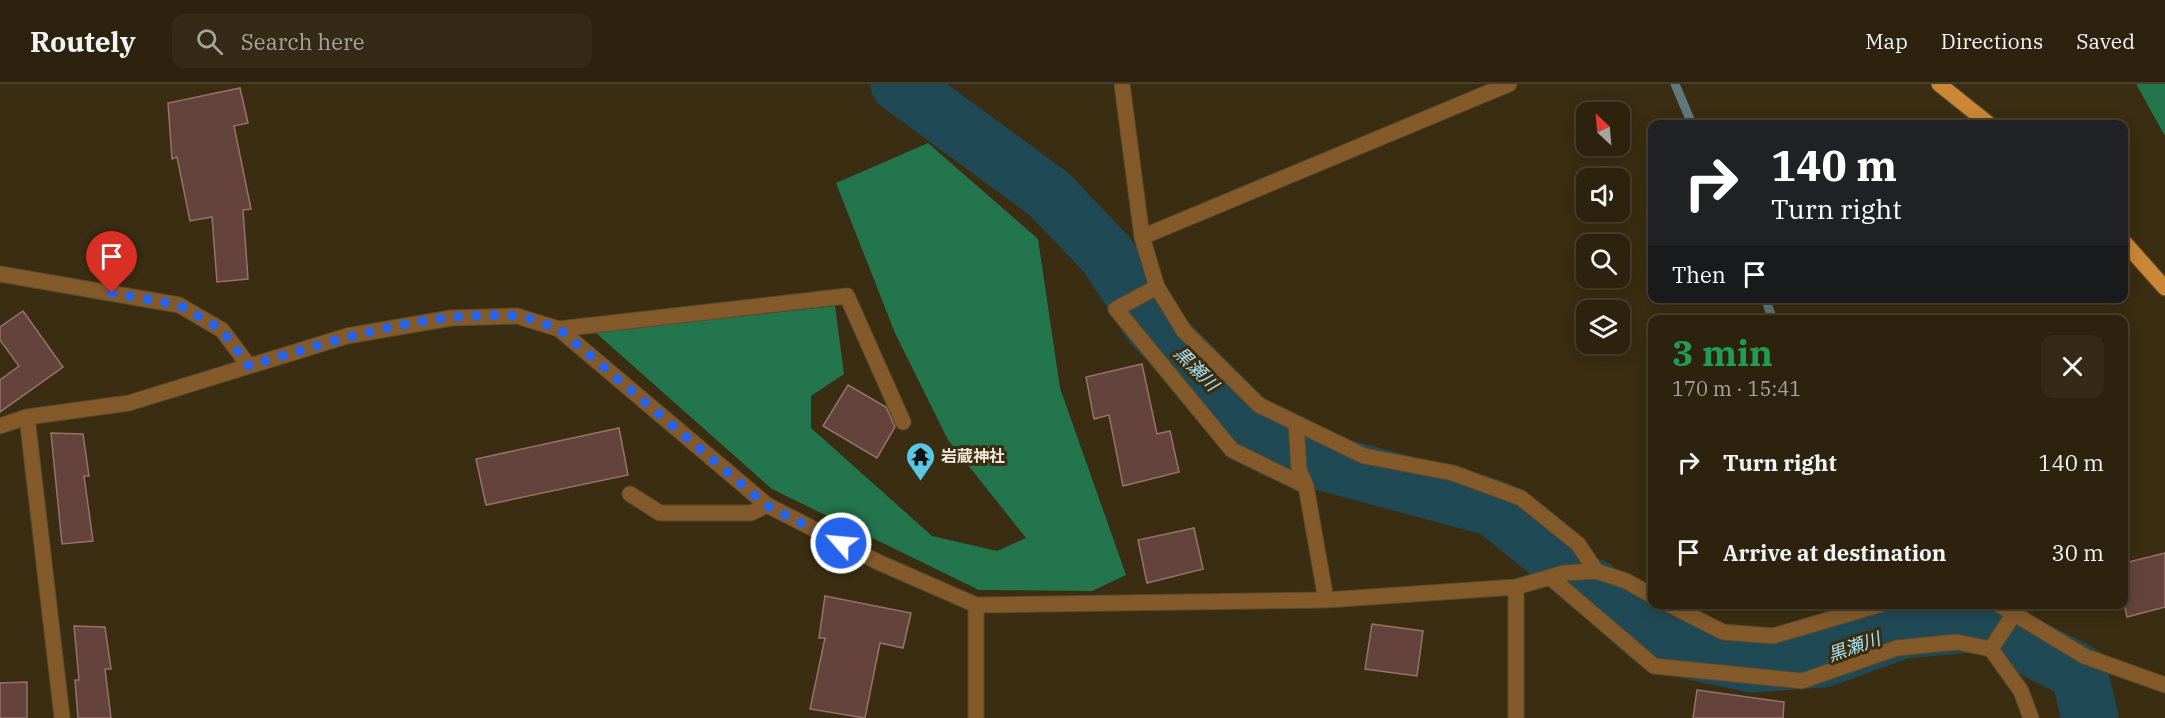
<!DOCTYPE html>
<meta charset="utf-8">
<style>
body{margin:0;font-family:"IBM Plex Serif","Noto Sans JP",serif;background:#342a16;color:#f1f3f6;height:100vh;display:flex;flex-direction:column;font-size:22px;white-space:nowrap}
*{box-sizing:border-box;margin:0}
p{font-size:20px;color:#a6a49d}
.icon{flex:none;width:33px;height:33px;fill:none;stroke:currentColor;stroke-width:2;stroke-linecap:round;stroke-linejoin:round}
.map{position:relative;flex:1;overflow:hidden}
.side{position:absolute;left:1648px;top:231px;width:480px;height:294px;display:flex;flex-direction:column;background:#2c220d;border-radius:12px;box-shadow:0 3px 15px #0003,0 0 0 2px #483f2e}
.side>*{flex:none}
.top-card{position:absolute;left:1648px;top:36px;width:480px;height:183px;border-radius:12px;box-shadow:0 3px 15px #0003,0 0 0 2px #483f2e;background:#202124;color:#fff;overflow:hidden}
.needle{width:39px;rotate:334deg}
.controls{position:absolute;left:1576px;top:18px;display:grid;gap:12px}
.controls a{display:grid;place-items:center;width:54px;height:54px;border-radius:12px;background:#2c220d;box-shadow:0 3px 15px #0003,0 0 0 2px #483f2e;font-size:30px}
.pin{position:absolute;display:grid;place-items:center;width:51px;height:51px;color:#fff;margin:-62px -26px;border-radius:50% 50% 50% 0;rotate:-45deg;box-shadow:0 0 6px #0007}
.pin .icon{rotate:45deg}
.me{position:absolute;width:66px;margin:-33px;rotate:297deg;stroke-linejoin:round;filter:drop-shadow(0 0 4px #0008)}
.turn{display:flex;align-items:center;gap:21px;height:126px;padding:0 24px;font-size:27px}
.turn .icon{width:78px;height:78px;stroke-width:2.5}
.turn b{display:block;font-size:42px;line-height:51px}
.then{display:flex;align-items:center;height:57px;padding:0 24px;background:#0003;gap:12px;font-size:22px}
.round{display:grid;place-items:center;flex:none;width:63px;height:63px;border-radius:12px;background:#342a16}
.summary{display:flex;align-items:center;justify-content:space-between;height:102px;padding:0 24px}
h1{font-size:36px;font-weight:700;line-height:45px;color:#1e9e55}
ul{padding:0;list-style:none}
li{display:flex;align-items:center;gap:18px;height:90px;padding:0 24px}
li div{flex:1}
li b{display:block;font-size:22px}
li em{font-style:normal}
header{display:flex;align-items:center;gap:36px;box-sizing:border-box;height:84px;padding:0 30px;background:#2c220d;border-bottom:2px solid #483f2e}
header strong{font-size:28px}
nav{display:flex;gap:33px;margin-inline-start:auto;font-size:21px}
.search{width:420px;height:54px;background:#342a16;display:flex;align-items:center;gap:15px;box-sizing:border-box;padding:0 21px;border-radius:12px;color:#a6a49d;font-size:22px}
.map>svg:first-child{display:block}
</style>
<header>
<strong>Routely</strong>
<div class="search"><svg class="icon" aria-label="search" viewBox="0 0 24 24"><circle cx="10" cy="10" r="6"/><path d="M15 15l6 6"/></svg>Search here</div>
<nav><a>Map</a><a>Directions</a><a>Saved</a></nav>
</header>
<div class="map">
<svg width="2165" height="634" viewBox="0 0 2165 634">
<rect width="100%" height="100%" fill="#3a2d11"/>
<!-- forest -->
<path fill="#23754e" d="M2136,0h29v52z
M928,59l110,96 22,149 66,187 -34,16 -113,-1 -207,-101 -177,-157 240,-26 9,68 -33,22v32l121,108 65,15 29,-13 -78,-98 -53,-107 -59,-150z"/>
<g fill="none" stroke-linecap="round" stroke-linejoin="round">
<!-- stream -->
<path stroke="#5e797c" stroke-width="9" d="M1675,0l17,40
M1765,214l8,22
M1892,520l11,26"/>
<!-- river -->
<path stroke="#1f4954" stroke-width="57" d="M899,0l150,110 58,61 45,70 122,124 220,59 59,48
M1593,503l57,50 22,10 81,17 70,-5 80,-29 79,-7 97,49 11,46"/>
</g>
<!-- building -->
<path fill="#64433c" stroke="#96726a" stroke-width="1.5" d="M240,4l8,35 -14,3 17,83 -8,1 5,69 -31,3 -5,-65 -22,4 -13,-64 -5,2 -4,-56z
M23,227l40,56 -63,45v-32l19,-14 -19,-26v-13z
M1142,280l15,70 13,-3 9,41 -56,14 -14,-71 -15,4 -8,-42z
M848,301l38,22 9,20 -18,31 -54,-32z
M619,344l9,47 -142,30 -10,-46z
M51,349l32,1 6,42h-5l9,65 -31,3z
M1194,444l9,41 -56,14 -9,-43z
M2165,469v54l-38,10 -3,-14v-40z
M825,512l86,17 -8,35 -23,-5 -15,75 -55,-9 15,-71h-6z
M1372,540l51,7 -6,45 -52,-7z
M74,542l31,1 6,42h-6l6,49h-33l-3,-38h4z
M27,598v36h-27v-35z
M1697,606l87,12 -1,16h-90z"/>
<g fill="none" stroke-linecap="round" stroke-linejoin="round">
<defs>
<path id="service" d="M559,245l288,-33 56,126
M630,410l30,19h91l16,-8"/>
<path id="minor" d="M1122,0l20,153 15,50 27,44 75,74 105,51 89,17 68,25 57,46 18,27
M1142,153l367,-153
M0,190l179,31 43,25 27,36
M1157,203l-41,22 116,141 74,36 20,114
M27,333l35,300
M1296,340l3,46 7,16
M0,342l27,-9 102,-14 218,-67 104,-18 66,-2 42,13 208,176 111,57 98,43 350,-5 190,-13 48,-14 32,-2 30,10 27,15
M1551,494l103,88 148,15 95,-33 60,-6 34,7
M1516,503v131
M1668,520l55,28 50,4 109,-32
M1998,520l86,52 81,29
M2015,528l-24,37 30,42 10,27
M976,634v-113"/>
<path id="primary" d="M1939,0l50,40
M2124,158l41,46"/>
</defs>
<!-- service casing -->
<use href="#service" stroke="#574b31" stroke-width="17"/>
<!-- minor casing -->
<use href="#minor" stroke="#574b31" stroke-width="17"/>
<!-- primary casing -->
<use href="#primary" stroke="#574b31" stroke-width="17"/>
<!-- service -->
<use href="#service" stroke="#845a2b" stroke-width="15"/>
<!-- minor -->
<use href="#minor" stroke="#845a2b" stroke-width="15"/>
<!-- primary -->
<use href="#primary" stroke="#cb8735" stroke-width="15"/>
</g>
<g fill="none" stroke-linecap="round" stroke-linejoin="round">
<!-- route -->
<path stroke="#2563eb" stroke-width="10" stroke-dasharray="0 18" d="M112,209l67,12 43,25 27,36c82,-25 180,-56 266,-50 15,1 31,9 44,13l207,176 75,38"/>
</g>
<!-- icons -->
<defs>
<symbol id="temple-pin" viewBox="-11 -11 22 30"><path d="M0 17L-7.5 6A9.5 9.5 0 1 1 7.5 6Z" fill="#59c8e5" stroke="#3a2d11"/><path d="M0-6L5-2H3V0L6.5 2.5H4V6H1.5V3h-3V6H-4V2.5H-6.5L-3 0V-2H-5Z" fill="#111"/></symbol>
</defs>
<g fill-rule="evenodd">
<use href="#temple-pin" x="904" y="356" width="33" height="45"/>
</g>
<g text-anchor="middle" stroke-width="6" stroke-linejoin="round" paint-order="stroke">
<!-- poi labels -->
<g font-size="16" font-weight="bold" fill="#f0e8d8" stroke="#3a2d11" text-anchor="start">
<text x="941" y="378">岩蔵神社</text>
</g>
<!-- water labels -->
<g font-size="18" font-style="italic" fill="#abe4f4" stroke="#3a2d11">
<text transform="translate(1196 285) rotate(45)" y="6">黒瀬川</text>
<text transform="translate(1854 563) rotate(-19)" y="6">黒瀬川</text>
</g>
</g>
</svg>
<div class="controls">
<a><svg class="needle" viewBox="-14 -14 28 28"><path d="M0-13l5 13h-10z" fill="#e53935"/><path d="M0 13l5-13h-10z" fill="#a6a49d"/></svg></a>
<a><svg class="icon" aria-label="sound" viewBox="0 0 24 24"><path d="M4 9h4l5-4v14l-5-4H4zM17 9q2 3 0 6"/></svg></a>
<a><svg class="icon" aria-label="search" viewBox="0 0 24 24"><circle cx="10" cy="10" r="6"/><path d="M15 15l6 6"/></svg></a>
<a><svg class="icon" aria-label="layers" viewBox="0 0 24 24"><path d="M12 4l9 5-9 5-9-5zM3 14l9 5 9-5"/></svg></a>
</div>
<div class="pin" style="left:112px;top:209px;background:#d93025"><svg class="icon" aria-label="arrive" viewBox="0 0 24 24"><path d="M6 21V4h12l-3 4 3 4H6"/></svg></div>
<svg class="me" style="left:841px;top:459px" viewBox="-20 -20 40 40"><circle r="17" fill="#2563eb" stroke="#fff" stroke-width="3"/><path d="M0-11L8 9 0 5-8 9z" fill="#fff"/></svg>
<div class="top-card">
<div class="turn"><svg class="icon" aria-label="right" viewBox="0 0 24 24"><path d="M7 20v-9h11M14 6l5 5-5 5"/></svg><div><b>140 m</b>Turn right</div></div>
<div class="then">Then<svg class="icon" aria-label="arrive" viewBox="0 0 24 24"><path d="M6 21V4h12l-3 4 3 4H6"/></svg></div>
</div>
<section class="side">
<div class="summary"><div><h1>3 min</h1><p>170 m · 15:41</p></div><a class="round"><svg class="icon" aria-label="close" viewBox="0 0 24 24"><path d="M6 6l12 12M18 6L6 18"/></svg></a></div>
<ul>
<li><svg class="icon" aria-label="right" viewBox="0 0 24 24"><path d="M7 20v-9h11M14 6l5 5-5 5"/></svg><div><b>Turn right</b></div><em>140 m</em></li>
<li><svg class="icon" aria-label="arrive" viewBox="0 0 24 24"><path d="M6 21V4h12l-3 4 3 4H6"/></svg><div><b>Arrive at destination</b></div><em>30 m</em></li>
</ul>
</section>
</div>
